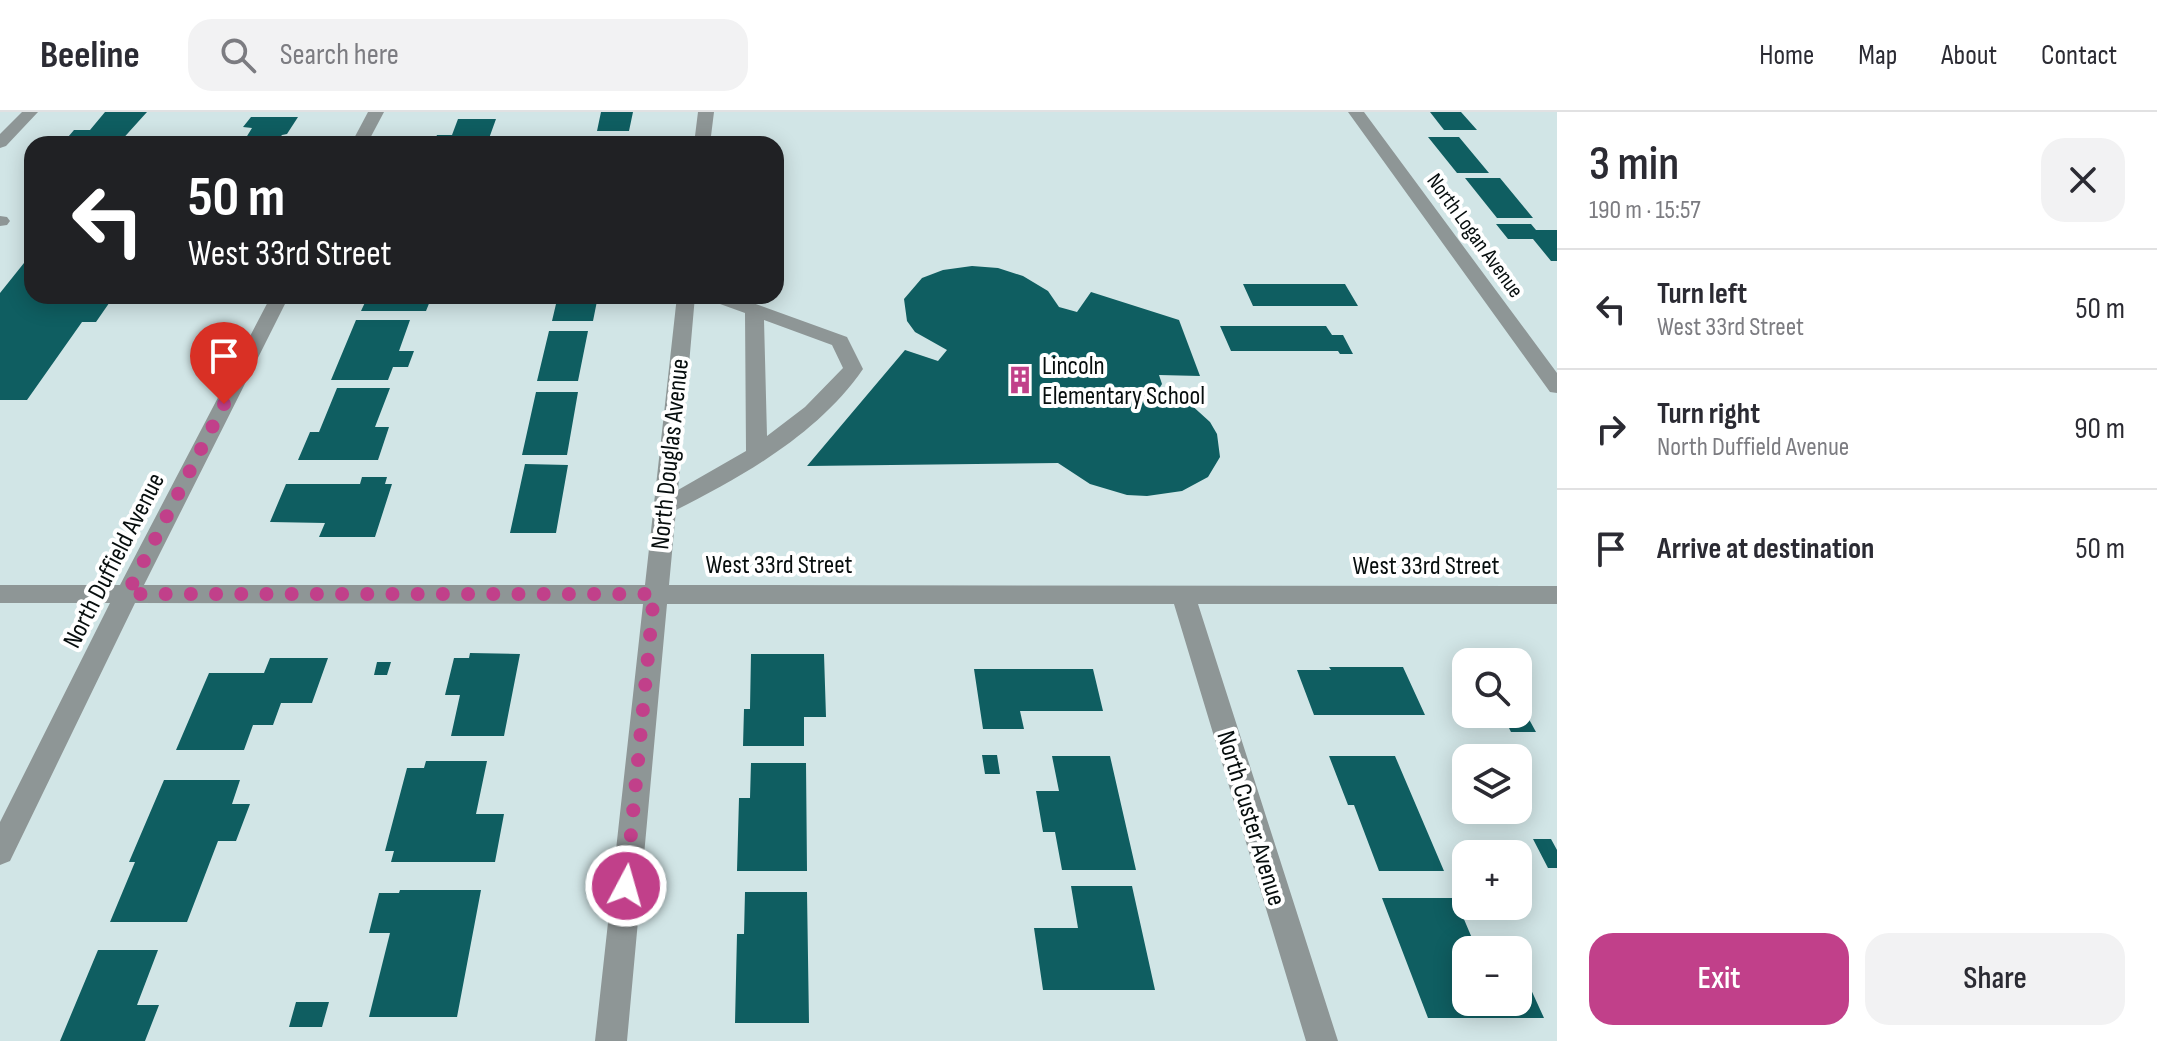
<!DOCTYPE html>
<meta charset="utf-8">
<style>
body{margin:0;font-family:"Sofia Sans Condensed",sans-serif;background:#f2f2f3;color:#2b2b33;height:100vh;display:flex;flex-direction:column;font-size:30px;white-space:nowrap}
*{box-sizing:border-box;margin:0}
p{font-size:26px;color:#7c7c81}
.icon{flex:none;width:44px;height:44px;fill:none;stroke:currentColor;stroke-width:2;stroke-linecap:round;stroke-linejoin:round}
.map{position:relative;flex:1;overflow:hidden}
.panel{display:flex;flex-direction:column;background:#fff;width:600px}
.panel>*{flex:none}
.hud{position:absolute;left:24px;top:24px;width:760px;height:168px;border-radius:24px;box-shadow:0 4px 20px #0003;background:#202124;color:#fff;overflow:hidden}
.fabs{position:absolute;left:1452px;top:536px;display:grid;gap:16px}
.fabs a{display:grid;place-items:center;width:80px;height:80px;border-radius:16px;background:#fff;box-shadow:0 4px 20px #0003;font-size:40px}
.pin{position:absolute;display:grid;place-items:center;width:68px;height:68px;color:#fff;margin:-82px -34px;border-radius:50% 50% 50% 0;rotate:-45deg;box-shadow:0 0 8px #0007}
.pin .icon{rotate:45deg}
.me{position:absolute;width:88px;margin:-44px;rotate:6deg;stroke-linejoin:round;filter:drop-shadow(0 0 6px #0008)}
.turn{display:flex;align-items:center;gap:28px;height:168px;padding:0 32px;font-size:36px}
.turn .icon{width:104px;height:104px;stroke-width:2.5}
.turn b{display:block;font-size:56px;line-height:68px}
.round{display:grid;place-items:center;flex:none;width:84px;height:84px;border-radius:24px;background:#f2f2f3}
.summary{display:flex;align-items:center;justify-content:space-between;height:136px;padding:0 32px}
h1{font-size:48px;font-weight:600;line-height:60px}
.button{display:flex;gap:16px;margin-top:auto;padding:16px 32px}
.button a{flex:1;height:92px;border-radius:24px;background:#c1408a;color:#fff;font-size:32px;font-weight:600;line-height:92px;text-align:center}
.button a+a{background:#f2f2f3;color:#2b2b33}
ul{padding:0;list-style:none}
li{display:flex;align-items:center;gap:24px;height:120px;padding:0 32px;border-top:2px solid #e1e1e2}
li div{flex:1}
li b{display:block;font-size:30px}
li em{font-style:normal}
header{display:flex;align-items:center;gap:48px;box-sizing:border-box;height:112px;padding:0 40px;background:#fff;border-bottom:2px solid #e1e1e2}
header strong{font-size:38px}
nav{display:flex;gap:44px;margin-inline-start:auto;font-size:28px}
.search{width:560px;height:72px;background:#f2f2f3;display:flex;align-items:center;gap:20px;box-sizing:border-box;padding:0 28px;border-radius:24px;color:#7c7c81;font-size:30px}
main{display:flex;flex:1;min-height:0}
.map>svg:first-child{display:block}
</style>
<header>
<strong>Beeline</strong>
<div class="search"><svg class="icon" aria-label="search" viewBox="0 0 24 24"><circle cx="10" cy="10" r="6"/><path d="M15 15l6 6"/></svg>Search here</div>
<nav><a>Home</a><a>Map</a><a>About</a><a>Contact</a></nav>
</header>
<main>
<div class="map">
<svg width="1557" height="929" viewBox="0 0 1557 929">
<rect width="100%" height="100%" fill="#d1e5e6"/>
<!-- building -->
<path fill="#0f5e61" d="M105,0h42l-28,31h-56l11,-13h16z
M601,0h32l-4,19h-32z
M1430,0h31l16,18h-33z
M251,5h47l-11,17 -5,1 -5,6h-33l8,-13 -9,-1z
M458,7h38l-9,25h-54l4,-9h15z
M591,24h33l-2,8h-33z
M1428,25h31l30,36h-32z
M1465,66h35l33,40h-36z
M1496,112h35l5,6h21v31h-6l-18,-22h-25z
M24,151h8v33h82l-18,26h-14l-55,78h-27v-107z
M972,154l26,2 25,8 25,15 11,16 18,5 14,-20 88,28 21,56 -41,-1 3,9 -3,5 29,13 22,20 7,12 3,23 -12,20 -26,14 -35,5 -20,-1 -37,-11 -32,-21 -251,3 98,-116 33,11 9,-11 -32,-18 -8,-11 -3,-22 18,-21 21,-8z
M1243,172h102l13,22h-105z
M368,184h64l-6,15h-65z
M542,184h56l-5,25h-41l4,-17h-16z
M356,208h54l-11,31h15l-6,16h-15l-5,13h-57z
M1220,214h106l6,9h11l10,19h-13l-2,-3h-107z
M549,219h39l-10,50h-41z
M337,276h53l-15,39h14l-11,33h-80l12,-28h9z
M536,280h42l-11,63h-45z
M525,352l43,1 -12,68h-46z
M362,365h25l-2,7h7l-17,53h-56l6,-14 -55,-1 16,-38h74z
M470,541l50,1 -16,82h-53l9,-41h-15l9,-37h15z
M751,542h73l2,63h-22v29h-61l1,-37h6z
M270,546h58l-16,45h-31l-8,22h-20l-9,25h-68l33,-77h55z
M377,550h14l-4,13h-13z
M1329,555h74l22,48h-111l-17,-45h34z
M974,557h119l10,42h-83l4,18h-41z
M1518,600h7l11,20h-25l-9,-18z
M982,643h15l3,19h-15z
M1052,644h58l26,114h-74l-7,-38h-12l-7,-41h23z
M1329,644h66l49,115h-65l-25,-66h-6z
M426,649h61l-11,53h28l-9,48h-104l3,-11h-9l22,-83h17z
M751,651h55l1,108h-70l2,-73h11z
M164,668h76l-8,24h18l-14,37h-18l-31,81h-77l25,-60h-6z
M1533,727h18l6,11v18h-9z
M1071,774h61l23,104h-112l-9,-62h44z
M400,778h81l-24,127h-88l21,-84h-21l10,-40h20z
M745,780h62l2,131h-74l2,-89h7z
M1382,786h73l22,52h-11v52h52v-41l26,57h-116z
M98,838h60l-21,55h22l-14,36h-85z
M296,890h33l-7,25h-33z"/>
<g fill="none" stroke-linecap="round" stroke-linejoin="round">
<!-- minor -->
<path fill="#8e9696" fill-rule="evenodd" d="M22,0h16l-32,34 -6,2v-14z
M368,0h16l-17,32h-16z
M698,0h16l-4,32h-16z
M1348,0h16l193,261v20l-7,-1z
M0,104l7,1 3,4 -3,4 -7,1z
M271,184h18l-145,289h501l32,-289h18l-17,194 68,-39 -1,-138 -36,-13 -2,-4h27l113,41 16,32c-44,64 -119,107 -187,141l-7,75 888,1v18h-359l140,437h-32l-132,-437h-507l-40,437h-32l48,-437 -508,-1 -125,258 -10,4v-43l110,-219h-110v-18h120zM764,208l68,25 11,23 -38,39 -38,29z"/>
</g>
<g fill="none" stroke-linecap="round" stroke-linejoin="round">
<!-- route -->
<path stroke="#c1408a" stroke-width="14" stroke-dasharray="0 25.2" d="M224,292l-97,190h527l-28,292"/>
</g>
<!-- icons -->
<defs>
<symbol id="building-bare" viewBox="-9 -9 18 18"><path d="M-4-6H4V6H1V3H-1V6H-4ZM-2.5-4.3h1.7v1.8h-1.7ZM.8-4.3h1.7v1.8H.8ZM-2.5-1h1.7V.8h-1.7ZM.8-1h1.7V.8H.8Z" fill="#c1408a" stroke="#fff" stroke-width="2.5" paint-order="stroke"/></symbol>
</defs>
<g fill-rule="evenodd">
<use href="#building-bare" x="1000" y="248" width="40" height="40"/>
</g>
<g text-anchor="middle" stroke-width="8" stroke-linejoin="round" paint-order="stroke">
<!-- far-street labels -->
<g font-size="22" fill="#070e0e" stroke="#fff">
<text transform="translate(1476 123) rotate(54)" y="8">North Logan Avenue</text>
</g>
<!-- poi labels -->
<g font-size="26" fill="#070e0e" stroke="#fff" text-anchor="start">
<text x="1042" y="262">Lincoln<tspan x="1042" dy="30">Elementary School</tspan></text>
</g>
<!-- street labels -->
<g font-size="26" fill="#070e0e" stroke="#fff">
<text transform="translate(669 342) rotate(-84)" y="9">North Douglas Avenue</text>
<text transform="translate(113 448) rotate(-63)" y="9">North Duffield Avenue</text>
<text x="779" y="461">West 33rd Street</text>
<text x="1426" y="462">West 33rd Street</text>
<text transform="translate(1252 706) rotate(73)" y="9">North Custer Avenue</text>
</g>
</g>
</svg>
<div class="fabs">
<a><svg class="icon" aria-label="search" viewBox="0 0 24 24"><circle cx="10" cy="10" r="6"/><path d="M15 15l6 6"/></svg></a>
<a><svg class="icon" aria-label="layers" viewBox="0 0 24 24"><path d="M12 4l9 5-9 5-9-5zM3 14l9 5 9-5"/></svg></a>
<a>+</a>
<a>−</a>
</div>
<div class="pin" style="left:224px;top:292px;background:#d93025"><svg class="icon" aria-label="arrive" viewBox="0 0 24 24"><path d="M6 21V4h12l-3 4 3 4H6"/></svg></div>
<svg class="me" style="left:626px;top:774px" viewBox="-20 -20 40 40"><circle r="17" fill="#c1408a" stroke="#fff" stroke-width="3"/><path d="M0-11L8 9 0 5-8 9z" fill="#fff"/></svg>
<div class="hud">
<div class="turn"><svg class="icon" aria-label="left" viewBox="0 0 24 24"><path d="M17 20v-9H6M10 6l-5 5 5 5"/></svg><div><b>50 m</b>West 33rd Street</div></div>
</div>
</div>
<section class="panel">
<div class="summary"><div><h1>3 min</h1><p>190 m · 15:57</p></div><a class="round"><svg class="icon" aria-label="close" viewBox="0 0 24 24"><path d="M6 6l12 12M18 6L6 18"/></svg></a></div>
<ul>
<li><svg class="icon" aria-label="left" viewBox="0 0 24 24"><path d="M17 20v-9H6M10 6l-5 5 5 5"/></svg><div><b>Turn left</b><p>West 33rd Street</p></div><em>50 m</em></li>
<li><svg class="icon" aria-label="right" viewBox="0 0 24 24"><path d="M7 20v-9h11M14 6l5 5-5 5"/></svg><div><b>Turn right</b><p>North Duffield Avenue</p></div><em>90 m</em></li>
<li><svg class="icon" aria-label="arrive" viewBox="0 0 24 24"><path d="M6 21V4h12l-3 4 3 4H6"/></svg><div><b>Arrive at destination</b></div><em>50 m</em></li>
</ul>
<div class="button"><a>Exit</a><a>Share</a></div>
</section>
</main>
